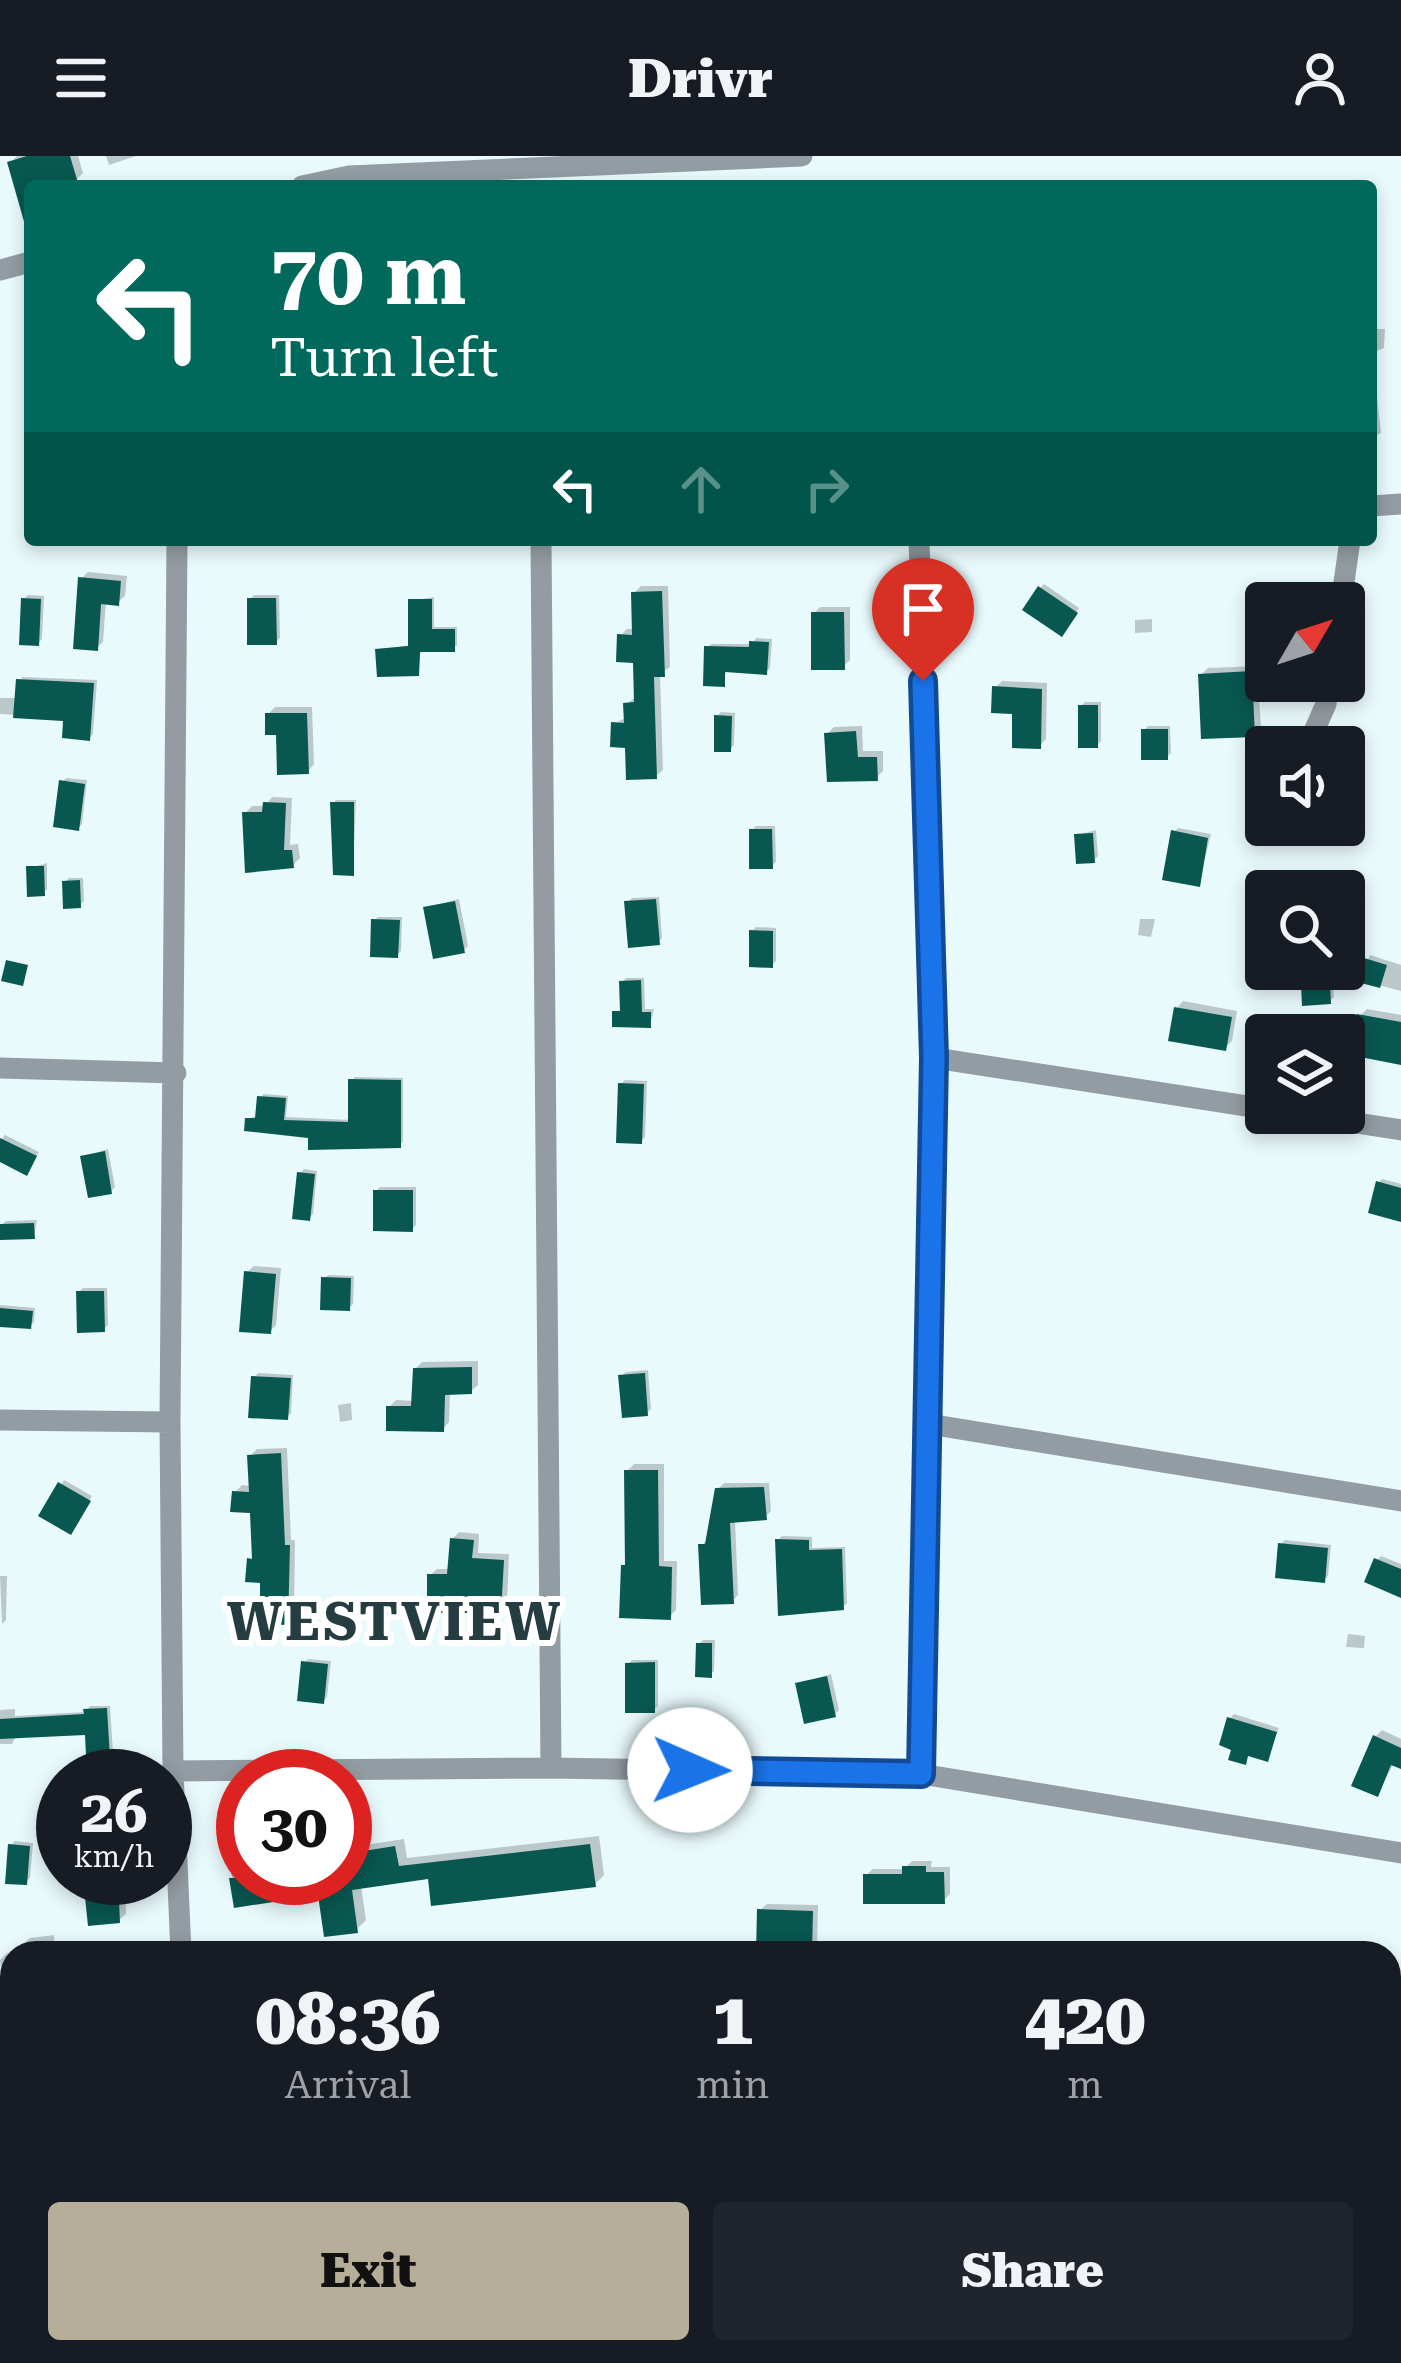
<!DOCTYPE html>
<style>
body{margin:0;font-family:"Roboto Serif",serif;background:#20242c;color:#f1f3f6;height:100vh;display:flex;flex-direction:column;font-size:45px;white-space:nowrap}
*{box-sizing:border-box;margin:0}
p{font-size:39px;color:#9ea1a6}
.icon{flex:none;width:66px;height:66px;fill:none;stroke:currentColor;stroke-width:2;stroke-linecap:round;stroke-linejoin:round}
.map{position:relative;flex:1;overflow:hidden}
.details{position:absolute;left:0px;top:1785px;width:1401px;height:423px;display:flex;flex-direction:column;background:#171b24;border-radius:36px 36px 0 0;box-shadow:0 6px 18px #0003}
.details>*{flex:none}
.hud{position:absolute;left:24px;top:24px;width:1353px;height:366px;border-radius:12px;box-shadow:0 6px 18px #0003;background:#00695c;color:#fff;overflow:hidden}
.needle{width:78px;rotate:51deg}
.buttons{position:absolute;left:1245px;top:426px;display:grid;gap:24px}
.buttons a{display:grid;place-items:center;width:120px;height:120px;border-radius:12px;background:#171b24;box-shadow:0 6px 18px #0003;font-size:60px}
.speed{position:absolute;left:36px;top:1593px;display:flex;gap:24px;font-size:60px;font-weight:700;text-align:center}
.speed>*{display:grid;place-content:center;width:156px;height:156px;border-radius:50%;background:#171b24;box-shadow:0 6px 18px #0003;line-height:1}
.speed small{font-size:30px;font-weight:400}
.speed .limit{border:18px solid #d22;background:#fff;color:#111}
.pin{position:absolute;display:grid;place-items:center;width:102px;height:102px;color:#fff;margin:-123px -51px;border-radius:50% 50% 50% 0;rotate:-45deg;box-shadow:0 0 12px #0007}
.pin .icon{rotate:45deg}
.me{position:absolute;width:132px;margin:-66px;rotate:91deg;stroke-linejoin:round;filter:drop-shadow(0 0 9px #0008)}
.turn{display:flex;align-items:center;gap:42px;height:252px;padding:0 48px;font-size:54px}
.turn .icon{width:156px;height:156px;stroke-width:2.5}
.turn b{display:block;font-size:84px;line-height:102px}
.lanes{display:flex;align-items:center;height:114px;padding:0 48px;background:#0003;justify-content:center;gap:60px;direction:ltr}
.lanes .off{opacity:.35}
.eta{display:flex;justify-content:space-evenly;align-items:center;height:204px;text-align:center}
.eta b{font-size:72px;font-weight:800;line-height:84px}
.button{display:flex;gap:24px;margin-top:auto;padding:24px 48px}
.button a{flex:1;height:138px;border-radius:12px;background:#b6ae99;color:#111;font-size:48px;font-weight:800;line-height:138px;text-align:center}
.button a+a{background:#20242c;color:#f1f3f6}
header{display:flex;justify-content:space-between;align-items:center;height:156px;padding:0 48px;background:#171b24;font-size:54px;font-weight:800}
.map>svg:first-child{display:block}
</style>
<header><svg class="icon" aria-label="menu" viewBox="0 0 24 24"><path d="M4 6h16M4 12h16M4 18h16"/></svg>Drivr<svg class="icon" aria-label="person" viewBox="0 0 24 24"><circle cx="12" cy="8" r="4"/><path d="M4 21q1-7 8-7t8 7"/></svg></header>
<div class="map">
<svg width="1401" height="2207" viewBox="0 0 1401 2207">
<rect width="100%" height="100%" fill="#e9fafd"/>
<!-- shadow -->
<path fill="#0003" d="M17,0h61l5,17 -7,7 -21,6h-25v7l-19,-31z
M106,0h30l-27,9z
M1371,173h14l-1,19 -12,5 9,80 -10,6z
M30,356v28h69l-72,3z
M88,416l39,4 -2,20 -7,6 -12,-1 -3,41 -7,6 -15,-69z
M1044,428l35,24 -14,21 -25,-41z
M641,430h27l2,81 -10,7 3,96 -7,6 -42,-52 13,-7 -1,-13 10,-7v-37l-16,-24 7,-7h8l-1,-36z
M28,439l16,1 -2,43 -4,4 -14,-44z
M254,439h25l1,43 -4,4 -26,-43z
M434,441v30h23v19l-36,3 -3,24 -40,-23 33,-5v-44z
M820,451h30v53l-7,7 -29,-54z
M1152,463v13l-17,1v-13z
M756,482l16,1 -2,29 -4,4 -39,-3 -4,15 -16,-36 4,-4h41z
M1257,510l4,61 -7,7 -53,-59 7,-7z
M22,521l75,3 -4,54 -4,4 -23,-20 -66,-4v-16h18z
M1002,525l45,2 -1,56 -7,7 -44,-58z
M1085,546h16v39l-4,4 -16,-39z
M275,551h37l2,57 -6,7 -40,-57z
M721,556l14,1 -1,32 -4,4 -13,-33z
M862,570l1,25h20v20l-7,7 -49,-44 7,-7z
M1148,570h22l1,27 -4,4 -23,-27z
M66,622l21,2 -5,44 -4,4 -16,-46z
M272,641l20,1 -2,47 8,-1 2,14 -7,7 -48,-52 7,-7h13z
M336,644h20l-3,73 -20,-70z
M756,670h19l1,36 -4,4 -20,-36z
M1178,672l33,6 -12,49 -25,-51z
M1096,674l2,26 -4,4 -17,-25z
M47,707v26l-4,4 -14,-25z
M69,722h14l1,23 -4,4 -15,-23z
M659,741l3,41 -4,4 -30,-40 4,-4z
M459,743l9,47 -4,4 -37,-42z
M378,761h24l-1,34 -4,4 -23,-34z
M1140,763h15l-4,18 -13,-2z
M756,771l20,1v33l-4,4 -20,-34z
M1370,799l31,10v26l-41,-11z
M626,822h18l1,31h9l-4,16 -35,-13 8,-3 -1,-27z
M1333,825l1,16 -4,4 -26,-14 4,-4z
M1183,845l54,10 -5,30 -7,7 -48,-40z
M1367,853l34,6v47l-41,-46z
M355,921l48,1v64l-4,3 -88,-10 -64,-16 11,-3 5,-22 25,2 -2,21 65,3v-39z
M625,924l22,1 -2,56 -4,4 -20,-57z
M5,979l34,17 -9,17 -30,-10v-18z
M108,993l7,38 -4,4 -28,-34z
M304,1013l13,2 -4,43 -4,4 -9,-45z
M1382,1023l19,5v35l-23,-36z
M380,1031h36v38l-4,4 -36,-38z
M37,1064l-3,16 -32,-11 4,-4z
M254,1110l27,2 -5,57 -6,6 -23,-59z
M328,1119l26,1 -1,28 -4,4 -25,-29z
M83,1132h24l1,37 -4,4 -25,-37z
M0,1149l35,3 -1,14 -4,4 -30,-2z
M478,1205v24l-7,6 -21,1 -1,30 -6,7 -54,-22 7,-7 18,1 1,-32 7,-7z
M648,1214l3,39 -4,4 -25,-37 4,-4z
M258,1217l35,2 -2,38 -4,4 -33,-40z
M351,1247l1,17 -12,2 -2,-17z
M287,1292l4,92h4l-1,75 -7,7 -37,-62 4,-5 -1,-44 -18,-19 7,-7 9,1 -1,-30 7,-7z
M634,1308h30v97h13l-1,49 -7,7 -45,-51 4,-4 -1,-91z
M64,1324l28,16 -18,31 -32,-13z
M724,1327h45l2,28 -6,6 -30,2 3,76 -5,6 -32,-55 6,-6 11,-51z
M459,1376l20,2 -1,19 31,1 -2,49 -7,7 -70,-35 7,-6h13l2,-30z
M782,1380l30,1v11l33,-1 2,56 -4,4 -65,-67z
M1285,1384l46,5 -3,31 -4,4 -43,-36z
M1381,1400l20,8v31l-24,-35z
M0,1420h7l-1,44 -4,4z
M1348,1478l17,2 -1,12 -18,-1z
M703,1484h12l-1,31 -4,4 -11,-31z
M308,1503l23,2 -4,36 -4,4 -19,-38z
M632,1504h26v46l-4,4 -26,-46z
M831,1518l8,36 -4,4 -37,-30z
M90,1550h20l4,62 -4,4 -22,-40 -72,4 -4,8h-12v-34l15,-1v7l70,-4z
M1234,1558l45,14 -12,30 -17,-5 -5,8 -15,-43z
M1382,1574l19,9v27l-7,-3 -17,31 -2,-57z
M63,1651v30l-8,-1 2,-23z
M599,1680l5,39 -10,10 -164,-10 -69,11 5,34 -10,10 -35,-38 -84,13 -6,-33 12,-9v15h102v-30l59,-9 3,19z
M15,1685l18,2 -3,35 -4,4 -15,-37z
M912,1705h20l-1,6h19v27l-7,7 -77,-26 7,-6h31z
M83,1722h42l1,36 -7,6 -37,-32z
M767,1748l51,1 -1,48h-49l-8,-43z
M54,1779l1,12 43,-5 1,11h-87v34l-8,1 -4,-28 7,-7 17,-2 -1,-7 7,-6z
M12,1970v87l-12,2v-86z
M280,2196h97v11h-96z
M441,2196h61l-48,11h-11z
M209,2198l4,9h-39z"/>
<!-- building -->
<path fill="#095751" d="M27,0h43l8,27 -48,3v39h-5l-18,-63z
M78,421l43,4 -2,25 -18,-2 -3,47 -25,-2z
M1038,430l40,27 -16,24 -40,-27z
M662,435l3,86h-11l3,102 -31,1 -1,-32 -15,-1 1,-25 13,1 -1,-20 11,-1 -1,-39 -17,-1 1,-28 15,1 -1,-43z
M21,442l20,1 -2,47 -20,-1z
M247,442h29l1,47h-30z
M408,443h24v30h23v23h-35l-1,24 -42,1 -2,-28 33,-3z
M811,456h33l1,58h-34z
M749,485l20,1 -2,33 -42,-3v15l-22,-1 1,-40 45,1z
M1252,515l3,66 -54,2 -3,-65z
M16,523l78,4 -4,58 -28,-3 1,-17 -50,-3z
M992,530l50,3 -1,60 -29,-1v-34l-21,-1z
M1078,549h20v43h-20z
M265,557h42l2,61 -32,1 -1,-40h-11z
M714,559l18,1 -1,36h-17z
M1141,573h27v31h-27z
M856,575l2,26h19l1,24 -51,1 -3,-49z
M59,624l26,4 -6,47 -26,-4z
M263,646l23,1 -2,47h8l2,18 -49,5 -3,-61h20z
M330,646h24v74l-21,-1z
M749,673h23l1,40h-24z
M1171,674l37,8 -8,49 -38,-7z
M1093,677l2,30 -19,1 -2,-30z
M26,710h18l1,30 -18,1z
M80,724l1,28 -18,1 -1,-28z
M656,743l4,46 -32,3 -4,-47z
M455,745l10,52 -32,6 -10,-52z
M371,763l29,1 -2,38 -28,-1z
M749,774l24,1v37l-24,-1z
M1364,802l23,7 -7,23 -23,-6z
M6,804l22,5 -5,21 -22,-5z
M641,824l1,32h9v16l-39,-1v-16h8l-1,-30z
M1330,827l1,21 -29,2 -1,-21z
M1174,851l58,10 -6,34 -58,-10z
M1357,858l44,8v43l-51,-10z
M348,923l53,1v68l-93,2v-12l-64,-7 1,-13h10l2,-22 29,2 -2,22 64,2z
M618,927l26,1 -2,60 -26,-1z
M0,982l37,18 -10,20 -27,-14z
M105,995l7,43 -24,4 -8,-42z
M297,1016l18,2 -5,47 -18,-2z
M1376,1025l25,7v34l-33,-9z
M373,1034h40v42l-40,-1z
M34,1067l1,16 -35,1v-16z
M244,1115l32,3 -5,60 -32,-2z
M321,1121l30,1 -1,33 -30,-1z
M76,1135h28l1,41 -28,1z
M0,1152l33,3 -2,18 -31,-2z
M472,1211v27l-27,1 -1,37 -58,-1v-25h25l2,-38z
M645,1217l3,43 -26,2 -4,-43z
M251,1220l40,2 -3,42 -40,-2z
M281,1297l4,92h5l-2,80 -28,-1v-41l-15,-1 2,-24 5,1 -2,-46 -20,-1 2,-21 17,1 -2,-37z
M624,1314h34l1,96 13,1 -1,53 -52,-2 2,-53h4z
M58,1326l33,19 -20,34 -33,-19z
M764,1331l3,33 -37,3 4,81 -33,1 -3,-61h7l10,-56z
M450,1382l24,2 -2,18 32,2 -3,53h-74v-39h20z
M775,1383l34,1v10l33,-1 2,61 -66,6z
M1278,1387l50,5 -3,35 -50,-5z
M1374,1402l27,11v29l-37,-16z
M696,1487h16v35l-17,-1z
M301,1505l27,3 -4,40 -27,-3z
M655,1506v51h-30v-50z
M827,1520l9,41 -32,7 -9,-41z
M107,1552l4,67 -24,1 -2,-41 -85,4v-20l84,-5 -1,-5z
M1227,1561l50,15 -9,30 -20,-6 -2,9 -18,-5 3,-10 -12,-5z
M1373,1579l28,13v21l-10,-4 -13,32 -27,-11z
M8,1688l22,2 -3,39 -22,-1z
M590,1688l6,43 -165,19 -3,-27 -76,11 6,43 -34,4 -6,-42 -84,13 -5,-30h116v-24l50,-8 4,20z
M902,1710h24v6h18l1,32h-82v-30h39z
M83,1722h35l2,45 -32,3z
M757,1753l56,2 -1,42h-56z"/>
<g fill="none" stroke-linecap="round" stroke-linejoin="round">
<!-- minor -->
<path stroke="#939ca2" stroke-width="21" d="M302,30l47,-10 453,-20
M0,114l30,-8
M1371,350l30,-2
M177,384l-7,882 3,349 8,182
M541,384l10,1228
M919,384l16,518 -14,716
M1341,447l9,-63
M1307,591l19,-43 3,-23
M935,902l331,51
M0,912l176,5
M1292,957l109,17
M0,1264l170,2
M929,1268l472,77
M173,1615l378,-3 370,6 480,79
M0,1898l12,-4"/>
</g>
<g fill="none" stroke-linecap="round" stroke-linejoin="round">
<defs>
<path id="route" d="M690,1614l231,4 13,-716 -11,-377"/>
</defs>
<!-- route casing -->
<use href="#route" stroke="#114b97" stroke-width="30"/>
<!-- route -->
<use href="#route" stroke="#1a73e8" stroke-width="21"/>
</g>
<g text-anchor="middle" stroke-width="12" stroke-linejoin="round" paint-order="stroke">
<!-- district labels -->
<g font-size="54" font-weight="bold" letter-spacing="3" fill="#253d41" stroke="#fff">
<text x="395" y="1484">WESTVIEW</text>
</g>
</g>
</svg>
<div class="buttons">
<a><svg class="needle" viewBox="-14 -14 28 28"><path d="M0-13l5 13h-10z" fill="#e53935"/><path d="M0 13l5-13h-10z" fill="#9ea1a6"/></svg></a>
<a><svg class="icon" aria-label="sound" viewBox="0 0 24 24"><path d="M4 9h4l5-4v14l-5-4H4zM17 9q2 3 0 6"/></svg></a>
<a><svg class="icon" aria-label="search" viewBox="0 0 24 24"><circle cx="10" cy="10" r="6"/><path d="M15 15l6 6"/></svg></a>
<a><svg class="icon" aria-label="layers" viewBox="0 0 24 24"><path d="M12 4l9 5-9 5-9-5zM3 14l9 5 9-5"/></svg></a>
</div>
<div class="speed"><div>26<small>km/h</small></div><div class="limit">30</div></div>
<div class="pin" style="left:923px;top:525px;background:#d93025"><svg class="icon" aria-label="arrive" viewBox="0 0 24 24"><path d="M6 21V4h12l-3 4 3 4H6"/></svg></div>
<svg class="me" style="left:690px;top:1614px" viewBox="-20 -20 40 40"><circle r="19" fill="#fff"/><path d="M0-13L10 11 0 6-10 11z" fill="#1a73e8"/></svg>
<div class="hud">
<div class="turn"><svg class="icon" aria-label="left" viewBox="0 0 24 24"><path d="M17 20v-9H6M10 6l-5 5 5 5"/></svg><div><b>70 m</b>Turn left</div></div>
<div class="lanes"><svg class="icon" aria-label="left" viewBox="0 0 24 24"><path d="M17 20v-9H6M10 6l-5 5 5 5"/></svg><svg class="icon off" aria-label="ahead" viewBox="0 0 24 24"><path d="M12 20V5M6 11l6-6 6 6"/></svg><svg class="icon off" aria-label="right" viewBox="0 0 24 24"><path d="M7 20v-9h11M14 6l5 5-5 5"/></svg></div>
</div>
<section class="details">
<div class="eta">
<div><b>08:36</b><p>Arrival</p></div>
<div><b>1</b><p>min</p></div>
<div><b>420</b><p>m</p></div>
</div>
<div class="button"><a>Exit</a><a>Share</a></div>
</section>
</div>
